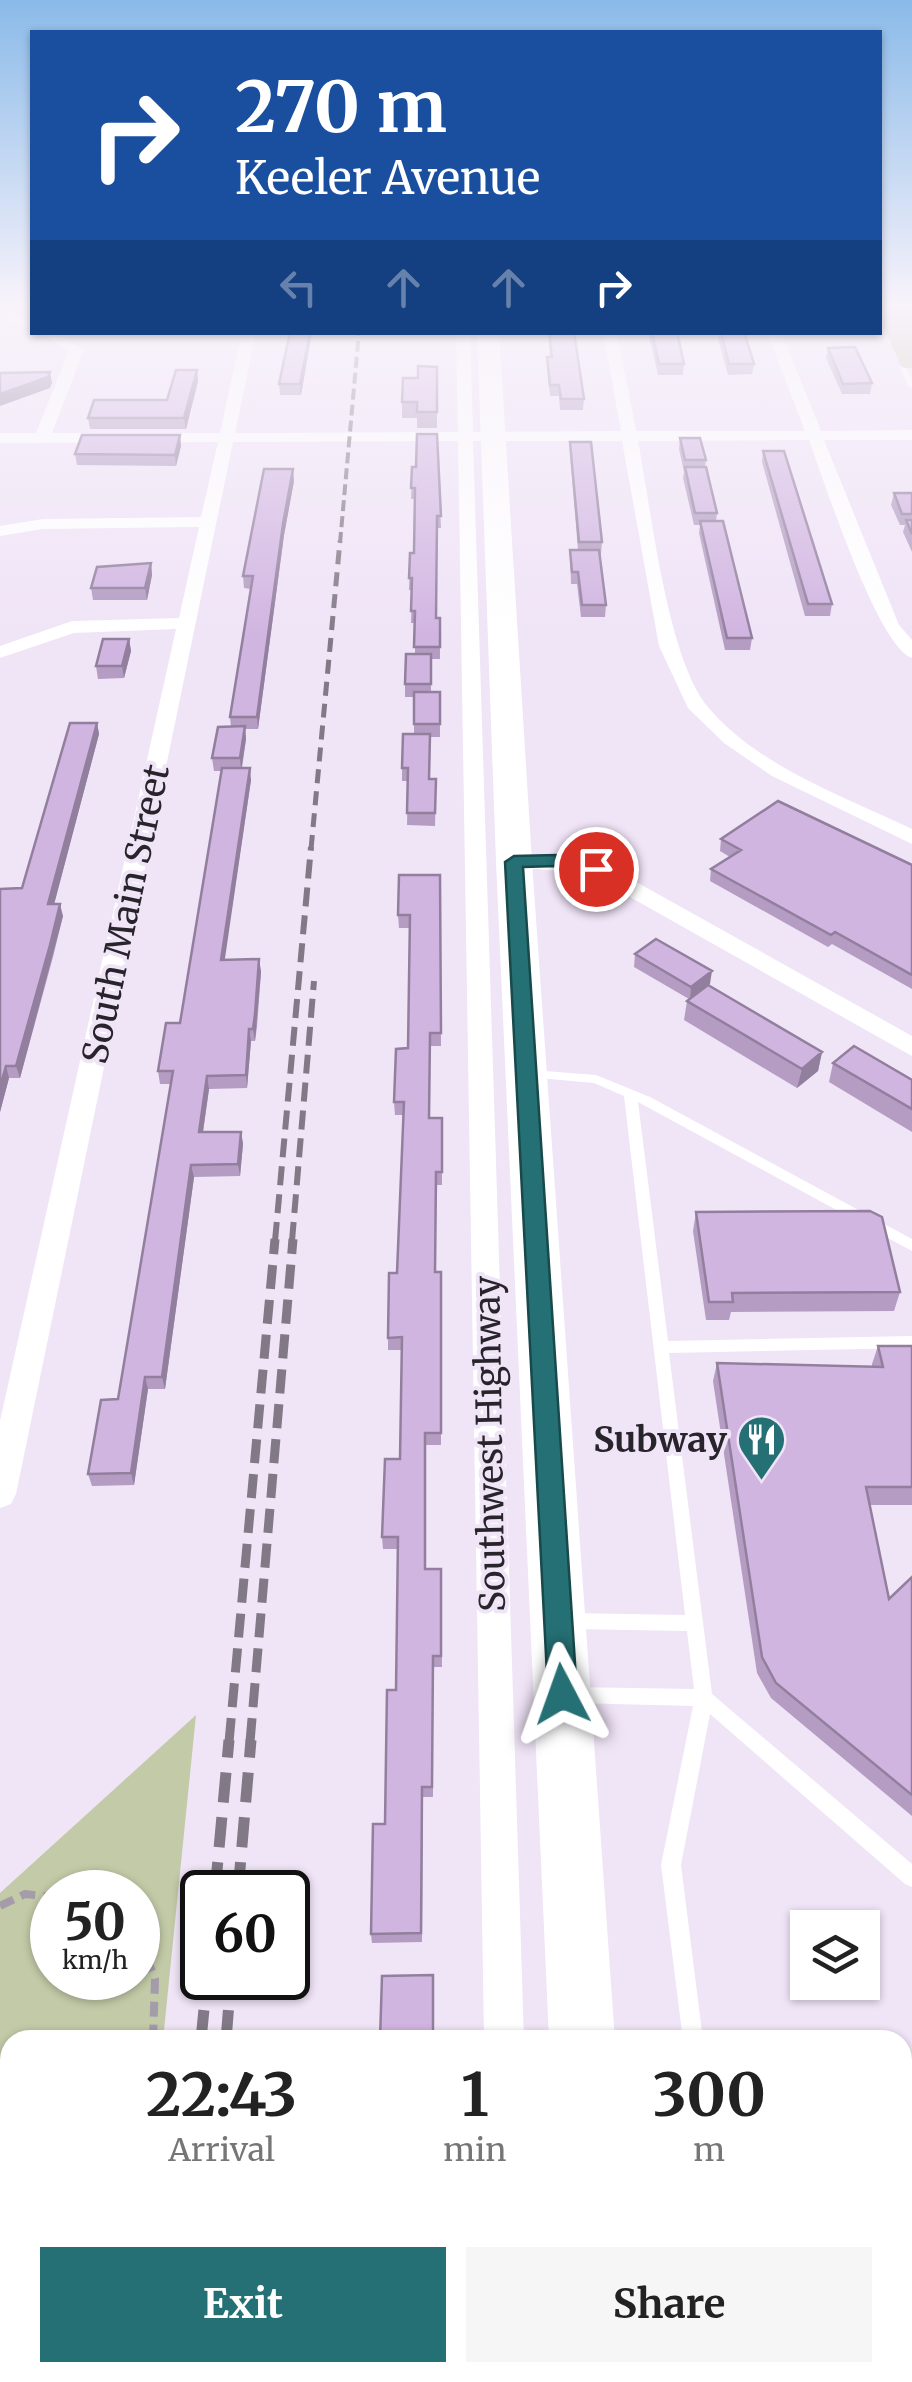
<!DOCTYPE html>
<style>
body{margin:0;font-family:Merriweather,serif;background:#f6f6f6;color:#222;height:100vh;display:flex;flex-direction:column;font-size:38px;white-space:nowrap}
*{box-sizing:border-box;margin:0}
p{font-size:32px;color:#767676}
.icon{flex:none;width:55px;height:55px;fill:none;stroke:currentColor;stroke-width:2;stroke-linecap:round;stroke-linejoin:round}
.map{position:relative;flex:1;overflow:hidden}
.details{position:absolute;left:0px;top:2030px;width:912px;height:352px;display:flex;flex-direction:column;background:#fff;border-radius:30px 30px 0 0;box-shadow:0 2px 8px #0004}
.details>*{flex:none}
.banner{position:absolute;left:30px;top:30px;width:852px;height:305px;border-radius:0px;box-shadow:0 2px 8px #0004;background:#1a4fa0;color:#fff;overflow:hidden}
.controls{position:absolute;left:790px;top:1910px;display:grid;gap:20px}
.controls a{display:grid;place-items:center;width:90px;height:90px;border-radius:0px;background:#fff;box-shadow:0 2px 8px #0004;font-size:50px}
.speed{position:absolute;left:30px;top:1870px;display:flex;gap:20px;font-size:50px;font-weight:700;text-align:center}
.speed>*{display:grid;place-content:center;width:130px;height:130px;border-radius:50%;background:#fff;box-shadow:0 2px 8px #0004;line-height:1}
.speed small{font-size:25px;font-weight:400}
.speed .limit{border:5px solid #111;border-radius:15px;background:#fff;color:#111}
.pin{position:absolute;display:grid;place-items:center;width:85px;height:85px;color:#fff;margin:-42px;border:5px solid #fff;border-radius:50%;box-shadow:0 2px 10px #0007}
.me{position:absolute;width:110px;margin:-55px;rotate:356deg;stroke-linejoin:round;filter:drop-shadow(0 0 8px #0008)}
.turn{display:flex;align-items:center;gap:35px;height:210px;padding:0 40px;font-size:45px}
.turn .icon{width:130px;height:130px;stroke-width:2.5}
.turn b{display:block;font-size:70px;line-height:85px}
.lanes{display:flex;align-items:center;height:95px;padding:0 40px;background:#0003;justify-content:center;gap:50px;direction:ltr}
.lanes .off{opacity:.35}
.eta{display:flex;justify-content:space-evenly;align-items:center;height:170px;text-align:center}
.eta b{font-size:60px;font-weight:700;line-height:70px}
.cta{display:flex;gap:20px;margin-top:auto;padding:20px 40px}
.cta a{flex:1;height:115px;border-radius:0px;background:#257074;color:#fff;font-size:40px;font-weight:700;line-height:115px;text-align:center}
.cta a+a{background:#f6f6f6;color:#222}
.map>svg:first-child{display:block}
</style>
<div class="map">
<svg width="912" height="2382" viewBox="0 0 912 2382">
<rect width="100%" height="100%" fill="#f0e4f7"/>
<!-- green -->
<path fill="#c2caa7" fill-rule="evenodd" d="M880,304l32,1v63h-10l-22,-49z
M196,1715l-33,325h-153v332l119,1 -1,9h-128v-489zM52,1892h86v86h-86z"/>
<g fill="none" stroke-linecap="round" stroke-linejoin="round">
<!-- path -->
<path stroke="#a59caa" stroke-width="8" stroke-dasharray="15 8" stroke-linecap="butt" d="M0,1906l25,-12 27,3
M138,1936l17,43 -2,61
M116,2382l1,-10"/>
<!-- lane -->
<path fill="#fff" fill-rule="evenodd" d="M899,366l7,2 6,11v9l-4,-2z
M532,1070l64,5 54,22 262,142v12l-274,-149 30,239 244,-5v12l-243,5 43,341 200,170v23l-7,-3 -195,-170 -29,151 22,175h-20l-22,-175 32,-159 -120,-3 -6,-2 -3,-6 3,-6 6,-2 121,2 -7,-58 -117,-2 -6,-2 -3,-6 3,-6 6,-2 115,2 -61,-519 -30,-13 -67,-6 -1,-3z
M902,2305l10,5v27l-10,-4z
M705,2372h23l1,10h-24z"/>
<!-- street -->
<path fill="#fff" fill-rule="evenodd" d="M0,308l32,14v9l-32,-14z
M39,332h18l27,18 -32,83h168l22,-101h14l-21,101 223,-1 -2,-100h14l3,100 148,-1 -18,-99h14l19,99h169l-38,-99h14l40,99 91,-1v10h-88l75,185 13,15v18c-35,-12 -88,-178 -103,-218l-171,1c13,67 29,217 70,266 50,60 136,89 204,122v15l-140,-68 -48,-33 -36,-35 -29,-62 -37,-205h-149l51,1599h-40l-26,-1599 -225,1 -217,1052 -5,10 -11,4v-87l176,-792 -102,4 -74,25v-12l72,-25 107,-3 20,-91 -156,2 -43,7v-10l43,-7 158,-2 17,-75 -218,1v-10h36l33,-82z
M557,854l47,10 308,172v20l-323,-182c-20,-4 -77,-4 -86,-12l11,-7z
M489,2372h46v10h-46z"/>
<!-- primary -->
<path fill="#fff" fill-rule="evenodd" d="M477,332h22l33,530 83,1178h-66l-53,-1178z
M564,2372h76v10h-76z"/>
<!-- rail-far4 -->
<path stroke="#817985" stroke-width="4" stroke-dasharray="11 5" stroke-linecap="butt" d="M340,543l19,-211"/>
<!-- rail-far3 -->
<path stroke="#817985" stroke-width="5" stroke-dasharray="14 8" stroke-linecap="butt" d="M311,849l29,-308"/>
<!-- rail-far2 -->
<path stroke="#817985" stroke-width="6" stroke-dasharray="19 9" stroke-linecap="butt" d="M275,1241l36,-394
M292,1241l22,-260"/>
<!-- rail-far1 -->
<path stroke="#817985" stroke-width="9" stroke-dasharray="24 11" stroke-linecap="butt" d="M229,1742l46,-503
M250,1742l43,-503"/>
<!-- rail -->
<path stroke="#817985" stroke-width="11" stroke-dasharray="30 15" stroke-linecap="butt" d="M215,1892l14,-152
M238,1892l13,-152
M201,2040l6,-62
M226,2040l5,-62
M199,2372v10
M170,2382l1,-10"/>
</g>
<!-- wall -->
<path fill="#b49cc2" d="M312,332l-11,63h-21l-1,-11z
M548,332h26l10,67 -1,11h-23l-1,-14h-9l-3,-28v-11h3z
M648,332h29l7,32 -1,11h-25z
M719,332h25l10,32 -2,10 -24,1 -10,-36z
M828,348l44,35 -2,11h-28l-16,-36z
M437,367v61h-20v-10h-15v-16l16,-24z
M197,370l1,11 -12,48h-96l-2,-11 79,-18z
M437,434l4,94h-4l-1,90h4v41h-9v33h9v45h-10v42h6l-1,47 -28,-1 1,-44h-6v-13l12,-34v-37h-9v-13l10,-30v-31h-4l1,-33h-3l1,-37h4l1,-54h-4l1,-32h4z
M180,435l1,11 -5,20 -99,-1 -2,-11z
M680,438l26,22 -1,7 12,46 -1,8 36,117 -2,12h-25l-26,-117 1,-8h-6l-11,-47 1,-6 -5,-23z
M570,442l32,100 -1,12h-1l6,51 -1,12h-24l-4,-33h-6l-1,-34h8l-8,-96z
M763,451l69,153 -2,12h-25l-43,-154z
M294,481l-10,54 -26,194h-13l1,10 -4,29 9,12 -27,180 35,-1 2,13 -4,55 -2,14h-4l-4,47 -38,1 -6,43h38l2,12 -3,32 -46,1 -29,212h-17l-14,96 -42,1 -4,-12 30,-75 53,-315h-11l-2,-13 22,-48 42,-252h-8l-2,-13 19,-31 -1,-10 21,-128 -7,-1 -1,-12z
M894,493h18v59l-9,-20 2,-7h-5l-9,-20z
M151,563l1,12 -5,25h-54l-2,-12z
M129,639l2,12 -7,27 -26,1 -2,-13z
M97,723l2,11 -45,170 9,12 -10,41 -33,121h-11l-9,34v-223l22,-1z
M721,839l191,26v124l-80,-45 -4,3 -118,-66 1,-12 19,-12 -10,-6z
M440,875l1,171h-11l-1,72h13v67h-6l-1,87h6v173h-15l-1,124h16l1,98h-9v130h-10l-1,145 -50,1 -1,-9 14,-110 11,-134 2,-141h-15l-1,-12 18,-78 2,-109h-14v-12l9,-65 6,-158h-8l-1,-13 14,-54 2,-120h-11l-1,-13z
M635,954l75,30 -2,1 114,67 -4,19 -21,17 -113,-68 3,-19 2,-2 -55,-32z
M833,1063l79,17v52l-83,-50z
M696,1212l204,80 -6,19 -163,1 -2,8h-23l-13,-89z
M878,1346h34v159h-42l19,94 23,-22v239l-141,-118 -14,-25 -44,-292 4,-18 155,4v-3z"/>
<!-- shaded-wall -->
<path fill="#927f9e" d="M310,332h2l-11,63 -1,-11z
M197,370l1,11 -12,48 -2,-11z
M50,372l2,11 -2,5 -50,18v-12z
M180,435l1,11 -5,20 -1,-11z
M293,469l1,12 -10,54 -26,194 -1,-12 26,-193z
M151,563l1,12 -5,25 -2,-12z
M129,639l2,12 -7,27 -2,-12z
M97,723l2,11 -48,182 -3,-12z
M245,726l1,13 -5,32 -1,-13z
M250,768l1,12 -28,192 -2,-12z
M60,904l3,12 -43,162 -4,-12z
M259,959l2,13 -6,69 -2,-12z
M712,971l-2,13 -20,16 1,-13z
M249,1029l2,12 -4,47 -1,-13z
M822,1052l-4,19 -21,17 5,-19z
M6,1066l3,12 -9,34v-25z
M207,1076l2,13 -8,56 -2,-13z
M241,1132l2,12 -3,32 -2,-12z
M191,1165l3,12 -29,212 -3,-12z
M145,1377l3,12 -14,96 -3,-12z"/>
<!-- building -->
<path fill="#d1b5e1" stroke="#927f9e" stroke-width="2.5" d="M290,332h20l-10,52h-21z
M549,332h25l10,67h-23l-2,-14h-9l-3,-28h5z
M652,332h25l7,32h-25z
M721,332h23l10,32h-25z
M855,347l17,36 -29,1 -15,-36z
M418,366l19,1v45h-20v-10h-15l1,-24h15z
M176,370h21l-13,48h-96l6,-18h73z
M50,372l-2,5 -48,17v-21z
M417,434h20l4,82h-4l-1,102h4v29h-26l1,-36h-4l1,-33h-3l1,-25h4l1,-65h-4l1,-21h4z
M82,435h98l-5,20 -100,-1z
M680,438h20l6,22h-21z
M570,442h21l11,100h-23z
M763,451h21l48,153h-24z
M685,467h21l11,46h-22z
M264,469h29l-10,55 -26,193h-27l23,-141h-10z
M894,493h18v21h-10z
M906,520h6v14z
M700,521h23l29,117h-25z
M570,550h29l7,55h-24l-4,-33h-6z
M151,563l-6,25h-54l6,-21z
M103,639h26l-7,27h-26z
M406,654h25v30h-26z
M414,692h26v32h-26z
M70,723h27l-49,181h12l-10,41 -34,121h-10l-6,21v-198l22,-1z
M245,726l-5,32h-28l6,-31z
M403,734h27l-1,45h7l-1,34h-28l1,-45h-6z
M222,768h28l-29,192 38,-1 -4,55 -2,15h-4l-3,46 -39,1 -8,56h42l-3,32 -47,1 -29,212h-17l-14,96 -43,1 13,-74 17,-1 55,-328h-15l8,-48h14z
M778,801l134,64v110l-77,-43 -4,3 -120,-66 30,-19 -20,-11z
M399,875h41l1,158h-11l-1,85h13v54h-6l-1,100h6v161h-16v136h16v87h-8l-1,131h-10l-1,146 -50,1 2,-110h12l2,-134h9l2,-153h-16l3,-78h15l2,-122 -14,1 1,-65h8l7,-171h-10l2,-53 12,-1 2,-133h-12z
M656,939l56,32 -21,16 -56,-33z
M708,985l114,67 -20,17 -115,-68z
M854,1046l58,34v29l-79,-46z
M870,1211l12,6 18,75 -168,1 1,9h-24l-13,-90z
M878,1346h34v141h-46l23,112 23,-22v218l-136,-112 -14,-26 -45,-294 166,4z
M433,1975v65h-53l2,-64z
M383,2372h59v10h-59z
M749,2372h72l1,10h-72z"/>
<!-- sky -->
<linearGradient id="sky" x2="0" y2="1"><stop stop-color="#8abae9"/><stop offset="0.48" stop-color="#f8f3fb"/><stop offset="1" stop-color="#f8f3fb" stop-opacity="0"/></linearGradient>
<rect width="912" height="636" fill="url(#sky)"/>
<!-- route -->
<path fill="#257074" stroke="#18494b" stroke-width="2.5" d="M557,855l46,10 2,4 -9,6 -39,-9 -34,1 54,827 -4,10 -11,4 -10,-4 -4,-10 -43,-832 9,-6z"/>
<!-- icons -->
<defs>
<symbol id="restaurant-pin" viewBox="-11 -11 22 30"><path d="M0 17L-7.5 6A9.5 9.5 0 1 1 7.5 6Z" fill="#257074" stroke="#f0e4f7"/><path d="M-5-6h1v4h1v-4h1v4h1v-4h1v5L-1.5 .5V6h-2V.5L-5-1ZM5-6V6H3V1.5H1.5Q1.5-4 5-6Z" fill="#fff"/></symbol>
</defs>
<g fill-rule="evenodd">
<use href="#restaurant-pin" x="734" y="1412" width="55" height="75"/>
</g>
<g text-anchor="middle" stroke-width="8" stroke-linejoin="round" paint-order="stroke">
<!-- street labels -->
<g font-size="35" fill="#28242b" stroke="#f0e4f7">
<text transform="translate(126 914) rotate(-78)" y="12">South Main Street</text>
<text transform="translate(490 1444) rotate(-91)" y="12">Southwest Highway</text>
</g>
<!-- poi labels -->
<g font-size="35" font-weight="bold" fill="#28242b" stroke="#f0e4f7" text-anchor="end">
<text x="727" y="1452">Subway</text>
</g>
</g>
</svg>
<div class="controls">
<a><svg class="icon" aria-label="layers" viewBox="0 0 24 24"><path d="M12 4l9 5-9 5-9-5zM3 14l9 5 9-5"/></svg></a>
</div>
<div class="speed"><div>50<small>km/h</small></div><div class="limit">60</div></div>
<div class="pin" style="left:596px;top:869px;background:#d93025"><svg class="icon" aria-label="arrive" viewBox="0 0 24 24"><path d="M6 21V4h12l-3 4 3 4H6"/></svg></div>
<svg class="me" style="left:562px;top:1694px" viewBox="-20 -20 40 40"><path d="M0-17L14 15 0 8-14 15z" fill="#257074" stroke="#fff" stroke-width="4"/></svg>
<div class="banner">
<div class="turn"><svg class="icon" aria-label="right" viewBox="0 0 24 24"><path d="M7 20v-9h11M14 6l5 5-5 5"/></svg><div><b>270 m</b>Keeler Avenue</div></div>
<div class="lanes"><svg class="icon off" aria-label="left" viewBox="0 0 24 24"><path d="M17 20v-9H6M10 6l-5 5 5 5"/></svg><svg class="icon off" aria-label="ahead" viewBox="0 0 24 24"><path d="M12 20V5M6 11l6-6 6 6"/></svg><svg class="icon off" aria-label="ahead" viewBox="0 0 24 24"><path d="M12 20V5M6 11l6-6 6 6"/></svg><svg class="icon" aria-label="right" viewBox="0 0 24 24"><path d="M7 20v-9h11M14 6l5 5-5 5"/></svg></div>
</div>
<section class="details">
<div class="eta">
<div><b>22:43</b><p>Arrival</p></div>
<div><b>1</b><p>min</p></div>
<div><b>300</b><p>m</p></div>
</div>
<div class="cta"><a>Exit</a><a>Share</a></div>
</section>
</div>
